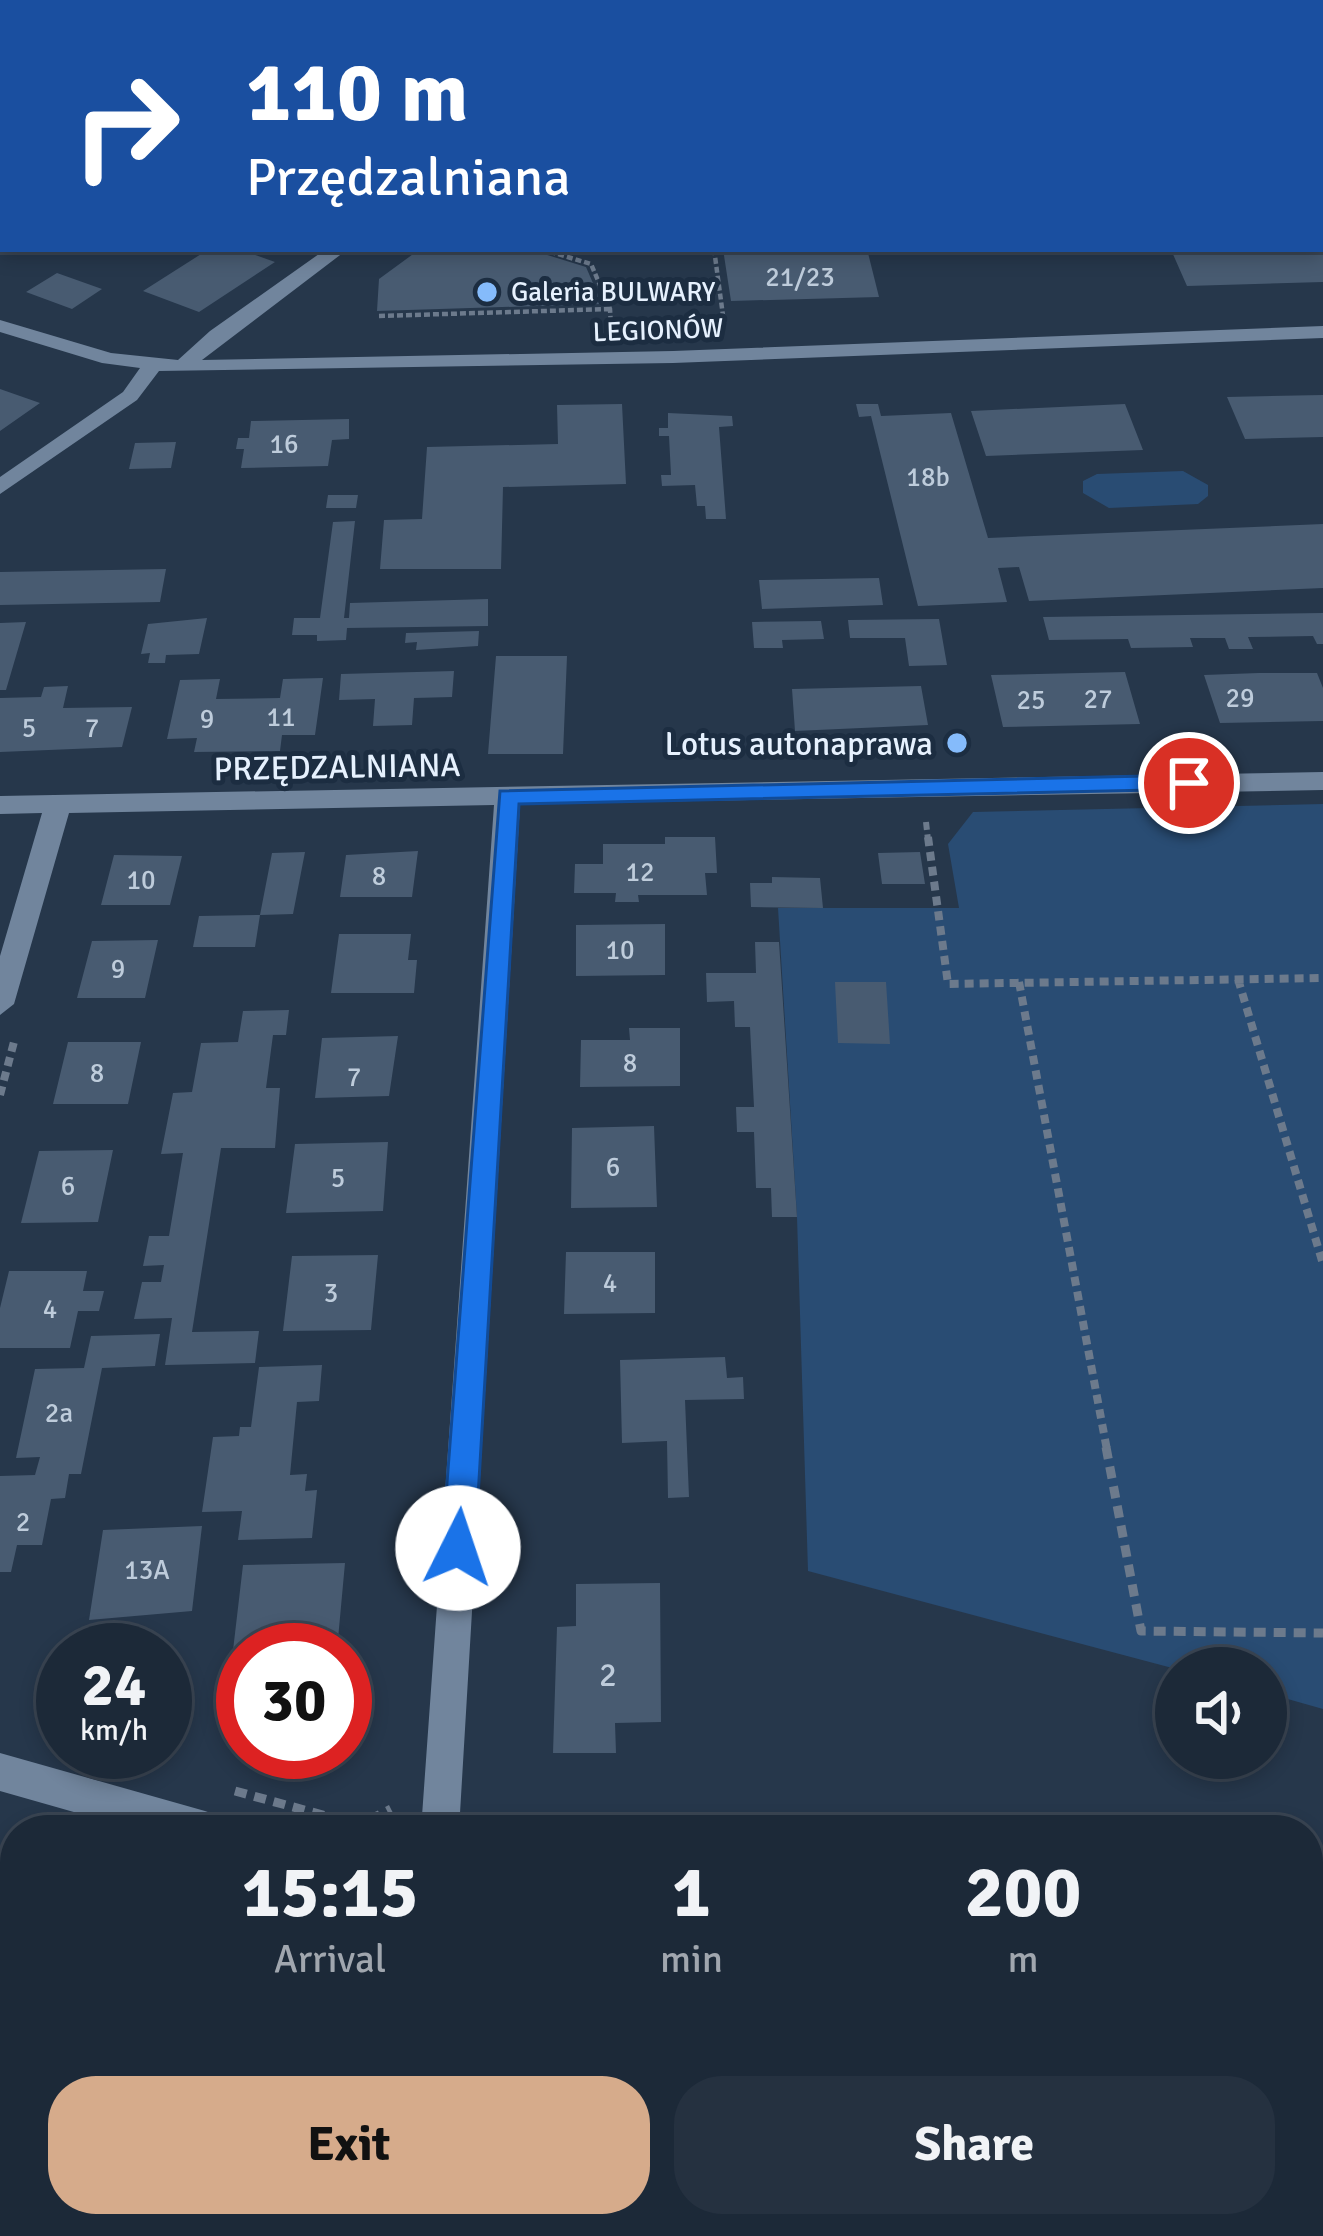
<!DOCTYPE html>
<meta charset="utf-8">
<style>
body{margin:0;font-family:Signika,sans-serif;background:#253140;color:#f1f3f6;height:100vh;display:flex;flex-direction:column;font-size:45px;white-space:nowrap}
*{box-sizing:border-box;margin:0}
p{font-size:39px;color:#a0a6ae}
.icon{flex:none;width:66px;height:66px;fill:none;stroke:currentColor;stroke-width:2;stroke-linecap:round;stroke-linejoin:round}
.map{position:relative;flex:1;overflow:hidden}
.details{position:absolute;left:0px;top:1815px;width:1323px;height:423px;display:flex;flex-direction:column;background:#1c2938;border-radius:48px 48px 0 0;box-shadow:0 6px 18px #0003,0 0 0 3px #3a4553}
.details>*{flex:none}
.top-card{position:absolute;left:0px;top:0px;width:1323px;height:252px;box-shadow:0 6px 18px #0003,0 0 0 3px #3a4553;background:#1a4fa0;color:#fff;overflow:hidden}
.tools{position:absolute;left:1155px;top:1647px;display:grid;gap:24px}
.tools a{display:grid;place-items:center;width:132px;height:132px;border-radius:50%;background:#1c2938;box-shadow:0 6px 18px #0003,0 0 0 3px #3a4553;font-size:60px}
.speed{position:absolute;left:36px;top:1623px;display:flex;gap:24px;font-size:60px;font-weight:700;text-align:center}
.speed>*{display:grid;place-content:center;width:156px;height:156px;border-radius:50%;background:#1c2938;box-shadow:0 6px 18px #0003,0 0 0 3px #3a4553;line-height:1}
.speed small{font-size:30px;font-weight:400}
.speed .limit{border:18px solid #d22;background:#fff;color:#111}
.pin{position:absolute;display:grid;place-items:center;width:102px;height:102px;color:#fff;margin:-51px;border:6px solid #fff;border-radius:50%;box-shadow:0 3px 12px #0007}
.me{position:absolute;width:132px;margin:-66px;rotate:4deg;stroke-linejoin:round;filter:drop-shadow(0 0 9px #0008)}
.turn{display:flex;align-items:center;gap:42px;height:252px;padding:0 48px;font-size:54px}
.turn .icon{width:156px;height:156px;stroke-width:2.5}
.turn b{display:block;font-size:84px;line-height:102px}
.eta{display:flex;justify-content:space-evenly;align-items:center;height:204px;text-align:center}
.eta b{font-size:72px;font-weight:700;line-height:84px}
.primary-button{display:flex;gap:24px;margin-top:auto;padding:24px 48px}
.primary-button a{flex:1;height:138px;border-radius:48px;background:#d6ab8b;color:#111;font-size:48px;font-weight:700;line-height:138px;text-align:center}
.primary-button a+a{background:#253140;color:#f1f3f6}
.map>svg:first-child{display:block}
</style>
<div class="map">
<svg width="1323" height="2236" viewBox="0 0 1323 2236">
<rect width="100%" height="100%" fill="#26374b"/>
<!-- green -->
<path fill="#294c73" d="M1183,471l25,14v11l-10,8 -89,4 -26,-15v-12l14,-7z
M1323,804v905l-57,-16v-25l-90,1 -368,-98 -11,-354 -19,-309h181l-11,-64 25,-32z
M15,2190v33h90l34,13h-139v-41z"/>
<!-- building -->
<path fill="#485b71" d="M209,249h30l36,13 -76,50 -56,-21z
M420,249h108l58,18 16,37 -225,7 2,-32z
M723,249h144l12,48 -148,4z
M1323,249v33l-136,4 -15,-34z
M57,273l45,16 -30,20 -46,-17z
M0,389l40,14 -40,28z
M1323,395v42l-78,2 -18,-42z
M622,404l4,80 -123,3 -2,82h-121l4,-49 38,-1 5,-72 131,-3 -1,-39z
M856,404h22l3,12 70,-3 37,125 335,-14v64l-294,13 -10,-34 -21,1 9,34 -89,4 -47,-190 -12,1z
M1125,404l18,46 -157,6 -15,-45z
M668,413l64,3 1,10 -14,1 7,92h-20l-1,-13h-8l-2,-21 -33,1 -1,-11h10l-2,-39h-10v-8h9z
M349,419v20l-17,1 -4,26 -87,2 3,-19h-8l2,-11h11l2,-17z
M176,442l-5,26 -42,1 6,-26z
M328,495h30l-2,13h-30z
M355,521l-11,97h5l1,-15 138,-4v27l-141,2 -1,12 -29,1v-6h-25l2,-17h26l13,-96z
M166,569l-6,33 -160,3v-33z
M879,578l4,27 -121,4 -3,-29z
M1323,613v31h-6l-4,-8 -65,1 5,12h-24l-4,-11h-35l3,9 -62,1 -3,-9 -79,1 -6,-23z
M207,618l-8,36 -33,1 -1,8h-17l2,-10 -9,1 7,-30z
M939,619l8,46 -38,1 -4,-28h-55l-2,-18z
M821,621l3,18 -42,1 1,8h-29l-2,-26z
M26,622l-20,68h-6v-67z
M479,631l-1,15 -62,4 1,-8 -12,1 1,-10z
M496,656h71l-4,98h-75z
M454,671l-2,26 -38,1 -2,27 -39,1 2,-27 -36,1 2,-26z
M1125,672l15,52 -137,3 -12,-52z
M1259,673h58l6,15v33l-103,2 -16,-48z
M323,678l-8,57h-33l-2,16 -86,1 3,-14 -30,1 13,-59 40,-1 -4,20 64,-1 3,-19z
M68,686l-5,22 69,-1 -10,40 -122,5v-54l41,-1 3,-10z
M921,686l7,39 -133,6 -3,-42z
M665,837h50l2,36h-12l2,22h-69l1,7h-24l1,-9h-42l1,-29h28v-20h62z
M418,851l-6,46h-72l6,-42z
M305,852l-12,62 -33,1 12,-62z
M920,852l5,32h-43l-4,-31z
M114,855l68,1 -12,49h-69z
M772,877l48,1 3,30 -72,-1 -1,-24h22z
M260,915l-5,32h-62l6,-31z
M665,924v51l-89,1v-51z
M339,934h72l-3,26h9l-3,33h-83z
M158,940l-13,58h-68l15,-57z
M755,942h24l18,275h-25l-1,-29h-15l-2,-56h-17l-1,-25h18l-4,-80h-15l-1,-26 -27,1 -1,-29h50z
M835,982h51l4,62 -52,-1z
M289,1010l-3,25h-13l-7,53h14l-5,60h-54l-29,184 67,-1 -4,32 -90,2 7,-47 -38,1 8,-37h19l3,-17 -21,1 6,-30h20l14,-83 -22,1 12,-61 19,-1 9,-49 37,-1 5,-31z
M629,1028h51v58l-100,1 1,-47h49z
M398,1036l-9,60 -74,2 7,-60z
M68,1042h73l-13,62h-75z
M654,1126l3,81 -86,1 1,-80z
M388,1142l-5,69 -97,2 9,-69z
M113,1150l-15,72 -77,1 18,-72z
M566,1252h89v61l-91,1z
M378,1255l-7,75 -88,1 9,-75z
M9,1271h78l-4,20h21l-5,20h-21l-8,37h-70v-40z
M160,1334l-5,32 -53,2 -21,106h-12l-4,24 -14,1 -9,46h-25l-6,27h-11v-96l35,-1 5,-18 -24,1 19,-89 49,-1 7,-32z
M725,1357l2,21 16,-1 1,22 -59,1 4,97 -21,1 -1,-57 -45,2 -2,-83z
M322,1365l-3,36 -22,1 -7,73 17,-1 -2,17 12,-1 -5,48 -74,2 4,-29 -40,1 11,-75 26,-1 1,-9h11l8,-60z
M202,1526l-10,85 -103,9 14,-90z
M345,1563l-8,87h-94v9h-11l11,-94z
M660,1583l1,139 -46,1 1,30h-63l4,-126 19,-1v-42z"/>
<g fill="none" stroke-linecap="round" stroke-linejoin="round">
<!-- path-far3 -->
<path stroke="#6c7a8c" stroke-width="4.5" stroke-dasharray="6 3" stroke-linecap="butt" d="M541,249l50,15 19,45 1,18
M714,249l10,74
M379,316l231,-7"/>
<!-- path-far2 -->
<path stroke="#6c7a8c" stroke-width="6" stroke-dasharray="8 4.5" stroke-linecap="butt" d="M926,822l2,18"/>
<!-- path-far1 -->
<path stroke="#6c7a8c" stroke-width="8" stroke-dasharray="9 6" stroke-linecap="butt" d="M928,837l20,147 375,-6
M1238,979l85,285
M1019,982l88,468
M0,1095l15,-57"/>
<!-- path -->
<path stroke="#6c7a8c" stroke-width="9" stroke-dasharray="12 8" stroke-linecap="butt" d="M1106,1447l35,184 182,2
M235,1791l124,34 32,-16"/>
<!-- minor -->
<path fill="#71859d" fill-rule="evenodd" d="M110,0h20l-22,3z
M681,0h18l-20,3z
M3,58v11l-3,1v-11z
M326,249h22l-146,111 471,-9 650,-25v12l-650,25 -514,8 -22,29 -137,94v-17l123,-85 17,-24 -38,-5 -102,-31v-12l111,33 67,7 32,-29z
M1323,772v18l-803,14 -61,1026h-38l73,-1025 -425,8 -55,191 -14,11v-59l42,-143 -42,1v-18z
M0,1753l205,58 14,5 5,14h-87l-137,-39z
M1308,2124l15,3v44l-15,-5z"/>
</g>
<!-- route -->
<path fill="#1a73e8" stroke="#114b97" stroke-width="3" d="M1189,775l8,3v11l-678,15 -44,744 -5,11 -12,4 -11,-4 -5,-11 58,-757z"/>
<!-- markers -->
<g fill="#85bbfb" stroke="#1c2d41" stroke-width="4.5">
<circle cx="487" cy="292" r="12"/>
<circle cx="957" cy="743" r="12"/>
</g>
<g text-anchor="middle" stroke-width="10" stroke-linejoin="round" paint-order="stroke">
<!-- number labels -->
<g font-size="27" fill="#beccdb">
<text x="800" y="286">21/23</text>
<text x="284" y="453">16</text>
<text x="928" y="486">18b</text>
<text x="1240" y="707">29</text>
<text x="1098" y="708">27</text>
<text x="1031" y="709">25</text>
<text x="281" y="726">11</text>
<text x="207" y="728">9</text>
<text x="29" y="737">5</text>
<text x="92" y="737">7</text>
<text x="640" y="881">12</text>
<text x="379" y="885">8</text>
<text x="141" y="889">10</text>
<text x="620" y="959">10</text>
<text x="118" y="978">9</text>
<text x="630" y="1072">8</text>
<text x="97" y="1082">8</text>
<text x="354" y="1086">7</text>
<text x="613" y="1176">6</text>
<text x="338" y="1187">5</text>
<text x="68" y="1195">6</text>
<text x="610" y="1292">4</text>
<text x="331" y="1302">3</text>
<text x="50" y="1318">4</text>
<text x="59" y="1422">2a</text>
<text x="23" y="1531">2</text>
<text x="147" y="1579">13A</text>
</g>
<!-- far-poi labels -->
<g font-size="27" fill="#e6f1fe" stroke="#1c2d41" text-anchor="start">
<text x="511" y="301">Galeria BULWARY</text>
</g>
<!-- far-street labels -->
<g font-size="27" fill="#e6f1fe" stroke="#1c2d41">
<text transform="translate(658 330) rotate(-2)" y="9">LEGIONÓW</text>
</g>
<!-- poi labels -->
<g font-size="33" fill="#e6f1fe" stroke="#1c2d41" text-anchor="end">
<text x="933" y="755">Lotus autonaprawa</text>
</g>
<!-- street labels -->
<g font-size="33" fill="#e6f1fe" stroke="#1c2d41">
<text transform="translate(337 766) rotate(-1)" y="12">PRZĘDZALNIANA</text>
</g>
<!-- near-number labels -->
<g font-size="33" fill="#beccdb">
<text x="608" y="1686">2</text>
</g>
</g>
</svg>
<div class="tools">
<a><svg class="icon" aria-label="sound" viewBox="0 0 24 24"><path d="M4 9h4l5-4v14l-5-4H4zM17 9q2 3 0 6"/></svg></a>
</div>
<div class="speed"><div>24<small>km/h</small></div><div class="limit">30</div></div>
<div class="pin" style="left:1189px;top:783px;background:#d93025"><svg class="icon" aria-label="arrive" viewBox="0 0 24 24"><path d="M6 21V4h12l-3 4 3 4H6"/></svg></div>
<svg class="me" style="left:458px;top:1548px" viewBox="-20 -20 40 40"><circle r="19" fill="#fff"/><path d="M0-13L10 11 0 6-10 11z" fill="#1a73e8"/></svg>
<div class="top-card">
<div class="turn"><svg class="icon" aria-label="right" viewBox="0 0 24 24"><path d="M7 20v-9h11M14 6l5 5-5 5"/></svg><div><b>110 m</b>Przędzalniana</div></div>
</div>
<section class="details">
<div class="eta">
<div><b>15:15</b><p>Arrival</p></div>
<div><b>1</b><p>min</p></div>
<div><b>200</b><p>m</p></div>
</div>
<div class="primary-button"><a>Exit</a><a>Share</a></div>
</section>
</div>
